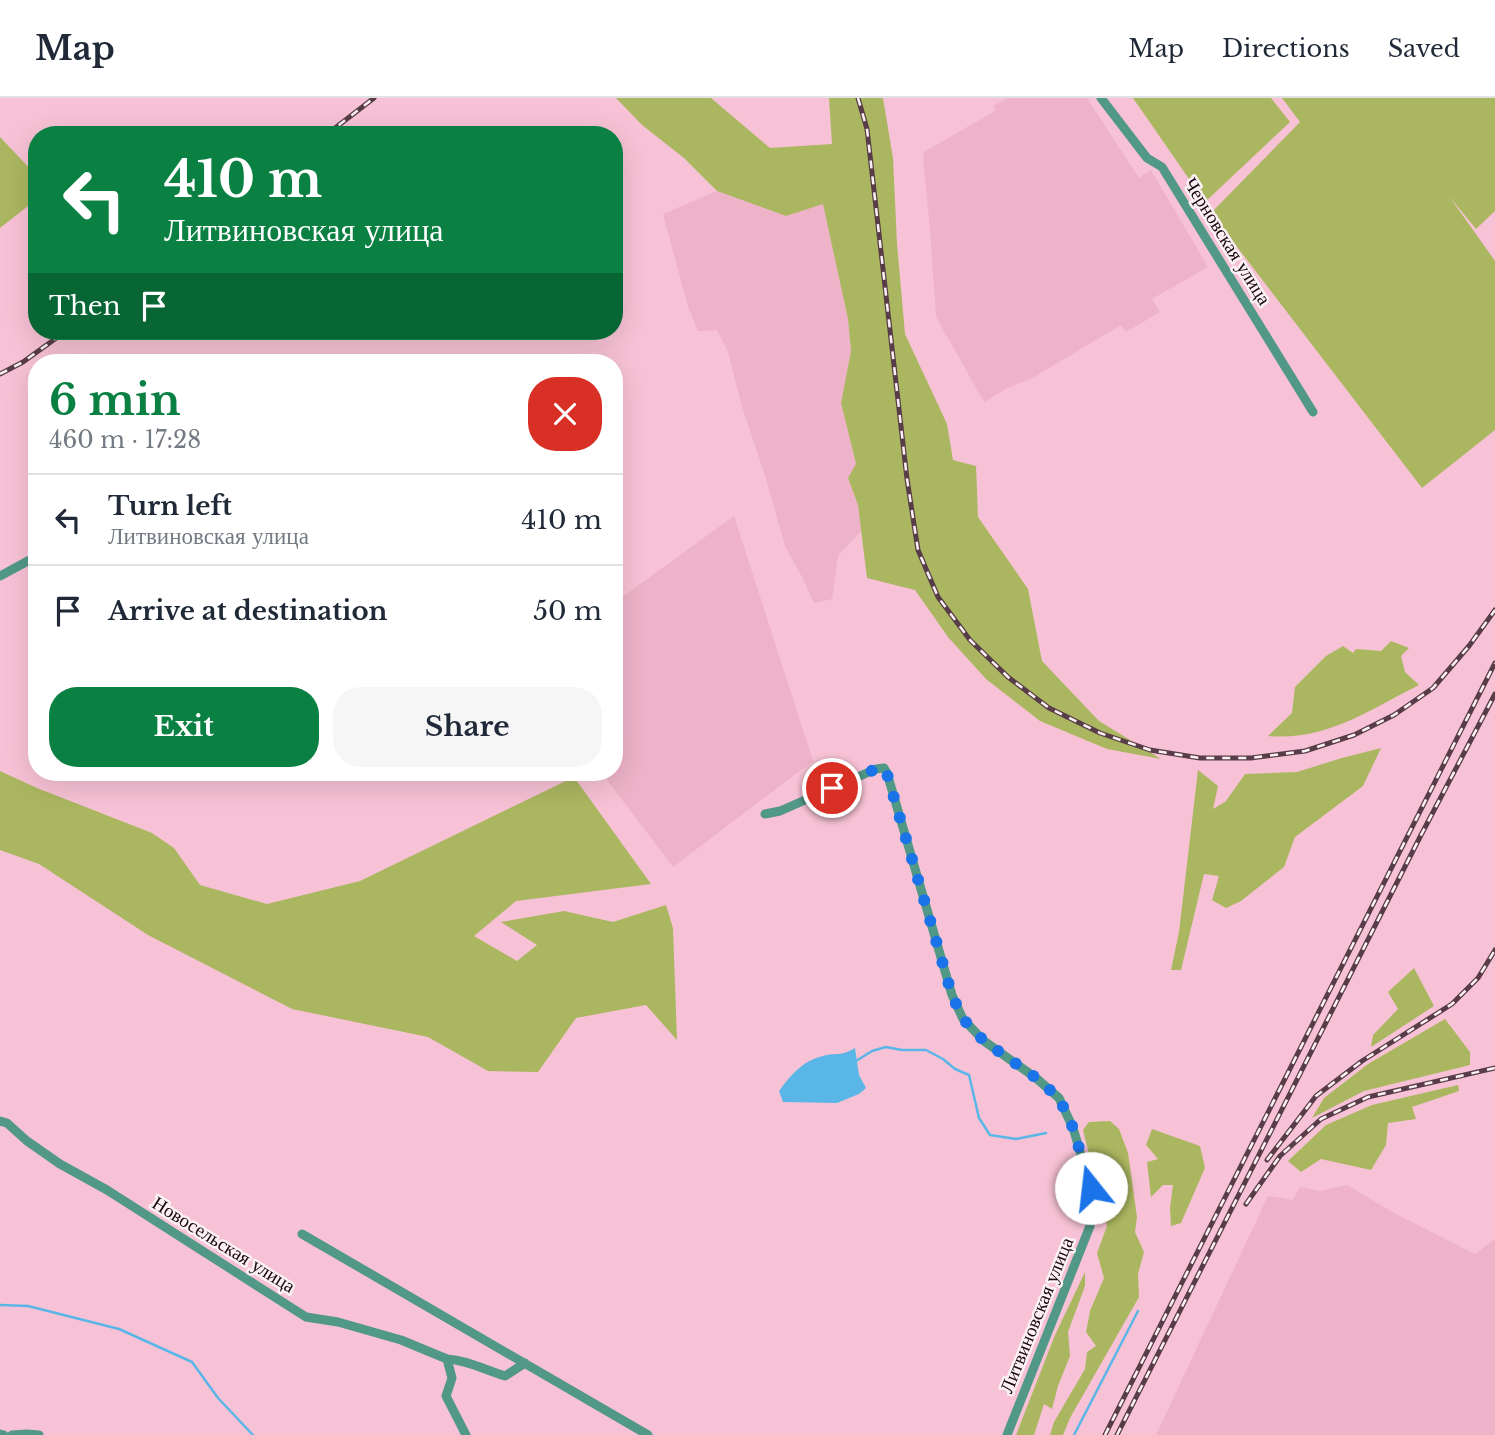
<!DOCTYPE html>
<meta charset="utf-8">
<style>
body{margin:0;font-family:"Libre Baskerville",serif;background:#f6f6f7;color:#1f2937;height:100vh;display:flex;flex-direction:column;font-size:26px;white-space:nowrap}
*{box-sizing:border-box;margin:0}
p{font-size:23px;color:#747a83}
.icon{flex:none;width:38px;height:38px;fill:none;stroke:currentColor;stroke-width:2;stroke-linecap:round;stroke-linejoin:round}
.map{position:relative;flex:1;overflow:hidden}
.details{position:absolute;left:28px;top:256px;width:595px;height:427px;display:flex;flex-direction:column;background:#fff;border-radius:28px;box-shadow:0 7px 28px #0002}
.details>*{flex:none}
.top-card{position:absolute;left:28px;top:28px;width:595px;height:214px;border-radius:28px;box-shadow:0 7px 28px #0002;background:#0b8043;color:#fff;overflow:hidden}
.pin{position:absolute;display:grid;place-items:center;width:60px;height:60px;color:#fff;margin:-30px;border:4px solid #fff;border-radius:50%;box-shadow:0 2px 7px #0007}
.me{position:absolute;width:77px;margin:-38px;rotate:344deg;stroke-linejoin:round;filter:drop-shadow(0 0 5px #0008)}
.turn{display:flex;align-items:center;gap:24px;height:147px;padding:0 21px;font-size:32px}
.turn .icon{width:91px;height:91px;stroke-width:2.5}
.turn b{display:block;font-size:49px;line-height:60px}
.then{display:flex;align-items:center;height:66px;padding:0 21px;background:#0003;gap:14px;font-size:26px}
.round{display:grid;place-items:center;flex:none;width:74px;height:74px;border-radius:28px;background:#f6f6f7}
.head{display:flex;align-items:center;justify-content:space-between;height:119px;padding:0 21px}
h1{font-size:42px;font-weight:800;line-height:52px;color:#0b8043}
.primary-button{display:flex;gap:14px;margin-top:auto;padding:14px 21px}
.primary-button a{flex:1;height:80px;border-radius:28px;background:#0b8043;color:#fff;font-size:28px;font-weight:800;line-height:80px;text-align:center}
.primary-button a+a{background:#f6f6f7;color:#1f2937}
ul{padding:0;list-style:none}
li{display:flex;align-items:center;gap:21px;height:91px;padding:0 21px;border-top:2px solid #e0e1e3}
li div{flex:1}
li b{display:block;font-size:26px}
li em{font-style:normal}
header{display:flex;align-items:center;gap:42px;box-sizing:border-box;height:98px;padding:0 35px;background:#fff;border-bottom:2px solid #e0e1e3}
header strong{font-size:33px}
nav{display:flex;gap:38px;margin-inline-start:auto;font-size:24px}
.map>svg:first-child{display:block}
</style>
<header>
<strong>Map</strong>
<nav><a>Map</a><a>Directions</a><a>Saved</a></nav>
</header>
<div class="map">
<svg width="1495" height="1337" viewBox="0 0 1495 1337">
<rect width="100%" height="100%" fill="#f7c2d5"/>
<!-- built -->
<path fill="#eeb3c8" d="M1008,0h79l52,80 12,-8 57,97 -56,32 8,13 -34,20 -5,-7 -87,52 -28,12 -22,13 -48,-85 -6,-88 -7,-72 1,-5 71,-41 -2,-5z
M717,93l69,25 37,-13 25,116 3,32 -10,52 15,62 -8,13 10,27 3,26 -23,25 -6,43 -18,4 -11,-24 -18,-33 -19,-67 -24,-72 -14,-55 -11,-22 -19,1 -10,-24 -25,-93z
M734,418l79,245 -140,106 -72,-95h13v-169z
M1347,1087l47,28 81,41 20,-15v196h-339l112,-239 25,4 7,-13 19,4z"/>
<!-- green -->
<path fill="#abb760" d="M616,0h95l59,50 62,-4 -3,-46h54l10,60 4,86 8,90 42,90 6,36 23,6 2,51 50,72 14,72 57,60 62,38 -54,-10 -67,-28 -54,-42 -38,-42 -33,-47 -48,-12 -9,-73 -10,-27 8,-14 -15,-61 10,-52 -3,-32 -25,-115 -37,12 -69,-25 -33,-33 -42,-33z
M1133,0h138l19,24 -85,80z
M1282,0h213v113l-19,18 -27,-33 46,65v169l-73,58 -211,-275 89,-91z
M0,39l37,39v23l-37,29z
M1391,543l18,7 -8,8 4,16 14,13c-50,25 -92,56 -151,51l24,-23 3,-26 31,-31 17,-10 10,7 3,-4 25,2z
M1381,650l-18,38 -68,51 -11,30 -43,34 -15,7 -14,-8 7,-24 -15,-2 -23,96h-10l8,-38 19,-162 20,16 -5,23 13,-8 19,-27 52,-2 45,-14z
M0,673l37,17 115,45 22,15 26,37 67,19 93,-23 214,-104 77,107 -135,17 -42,35 43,25 20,-16 -36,-23 63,-11 49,11 53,-17 7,23 4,112 -31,-35 -70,13 -38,54 -50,-1 -60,-34 -136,-28 -144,-74 -109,-71 -39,-14z
M1414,870l20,38 -63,41 2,-12 25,-26 -10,-17z
M1445,921l25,33v13l-106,26 -52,27 12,-20 44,-34z
M1458,987l1,6 -47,16 4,12 -28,4 -2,22 -15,25 -50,-11 -20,13 -13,-11 38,-36 46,-20z
M1110,1023l9,8 9,24 9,64 -2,15 9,20 -6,22 1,23 -69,121 -7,17h-13l4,-13 31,-53 2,-17 9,-6 -10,-14 4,-21 14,-33 -7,-25 10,-27 -24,-96 6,-8z
M1152,1031l48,17 5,22 -24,55 -10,3 -1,-18 3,-23h-10l-12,12 -4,-35 11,-3 -12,-14z
M1085,1174v14l-17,46 2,24 -12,30 -6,23 -8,-5 -10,31h-18l39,-100z"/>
<!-- water -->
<path fill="#5bb6e8" d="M855,950l4,27 7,13 -7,6 -22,9 -54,-1 -4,-11c12,-16 23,-30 44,-35 14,-4 17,1 32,-8z"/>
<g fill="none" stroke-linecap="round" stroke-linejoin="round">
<!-- stream -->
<path stroke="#5bb6e8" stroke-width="2.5" d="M856,963l16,-10 14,-4 16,3h24l17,9 12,10 14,6 10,43 11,17 26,4 30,-6
M0,1207l28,1 91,23 73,33 26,36 35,37
M1074,1337l64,-124"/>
<!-- minor -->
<path stroke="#519886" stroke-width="9" d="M1101,0l46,60 15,9 151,245
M0,478l37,-20
M765,716l15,-3 96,-42 8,-1 3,5 65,222 11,24 21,22 52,37 23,20 14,30 18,60 -1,38 -83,209
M0,1023l7,2 20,18 33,23 47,26 199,127 32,5 63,18 46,19 5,19 -6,18 20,39
M302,1136l346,201
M447,1261c20,1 38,11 58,17l20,-13
M0,1336l4,1
M12,1337l15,-1 12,1"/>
<defs>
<path id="rail" d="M858,0l9,31 40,350 11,71 20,47 32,43 38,37 41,31 51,25 50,17 50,8h51l54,-7 49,-16 40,-20 39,-27 36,-42 26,-36
M326,37l48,-37
M0,276l23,-12 43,-31
M1267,1062l49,-64 46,-35 90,-57 26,-26 17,-28
M1246,1106l34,-48 41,-37 47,-22 127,-29
M1105,1337l390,-772
M1117,1337l303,-598 75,-143"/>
</defs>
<!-- rail casing -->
<use href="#rail" stroke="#583d48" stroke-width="5"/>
<!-- rail -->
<use href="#rail" stroke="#fcf1f4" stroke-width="2.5" stroke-dasharray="8" stroke-linecap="butt"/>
</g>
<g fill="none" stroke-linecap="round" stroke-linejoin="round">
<!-- route -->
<path stroke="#1a73e8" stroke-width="12" stroke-dasharray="0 21.6" d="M832,690l44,-19 8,-1 3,6 65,221 11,24 21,22 52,37 23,20 14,30 18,60"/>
</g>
<g text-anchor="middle" stroke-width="5" stroke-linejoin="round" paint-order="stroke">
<!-- street labels -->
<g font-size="19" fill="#19080f" stroke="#fcf1f4">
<text transform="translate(1228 143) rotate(58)" y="7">Черновская улица</text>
<text transform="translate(224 1146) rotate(32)" y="7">Новосельская улица</text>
<text transform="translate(1036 1217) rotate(-68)" y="7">Литвиновская улица</text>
</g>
</g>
</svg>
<div class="pin" style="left:832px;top:690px;background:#d93025"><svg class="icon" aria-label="arrive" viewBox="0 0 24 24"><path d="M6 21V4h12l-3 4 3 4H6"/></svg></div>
<svg class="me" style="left:1091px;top:1090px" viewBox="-20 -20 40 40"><circle r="19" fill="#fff"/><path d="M0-13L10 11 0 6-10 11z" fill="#1a73e8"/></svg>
<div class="top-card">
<div class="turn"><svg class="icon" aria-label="left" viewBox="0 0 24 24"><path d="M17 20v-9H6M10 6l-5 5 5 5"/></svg><div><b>410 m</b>Литвиновская улица</div></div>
<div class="then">Then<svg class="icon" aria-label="arrive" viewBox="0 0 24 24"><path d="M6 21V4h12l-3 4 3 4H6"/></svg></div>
</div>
<section class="details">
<div class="head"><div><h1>6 min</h1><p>460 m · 17:28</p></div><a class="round" style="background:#d93025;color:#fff"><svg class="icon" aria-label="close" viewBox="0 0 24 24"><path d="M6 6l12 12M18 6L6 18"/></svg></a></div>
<ul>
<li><svg class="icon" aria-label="left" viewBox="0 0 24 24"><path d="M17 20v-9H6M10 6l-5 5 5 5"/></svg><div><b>Turn left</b><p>Литвиновская улица</p></div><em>410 m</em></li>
<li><svg class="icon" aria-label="arrive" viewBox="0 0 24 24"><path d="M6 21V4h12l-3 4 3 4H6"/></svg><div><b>Arrive at destination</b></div><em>50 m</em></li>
</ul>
<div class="primary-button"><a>Exit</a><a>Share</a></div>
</section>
</div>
